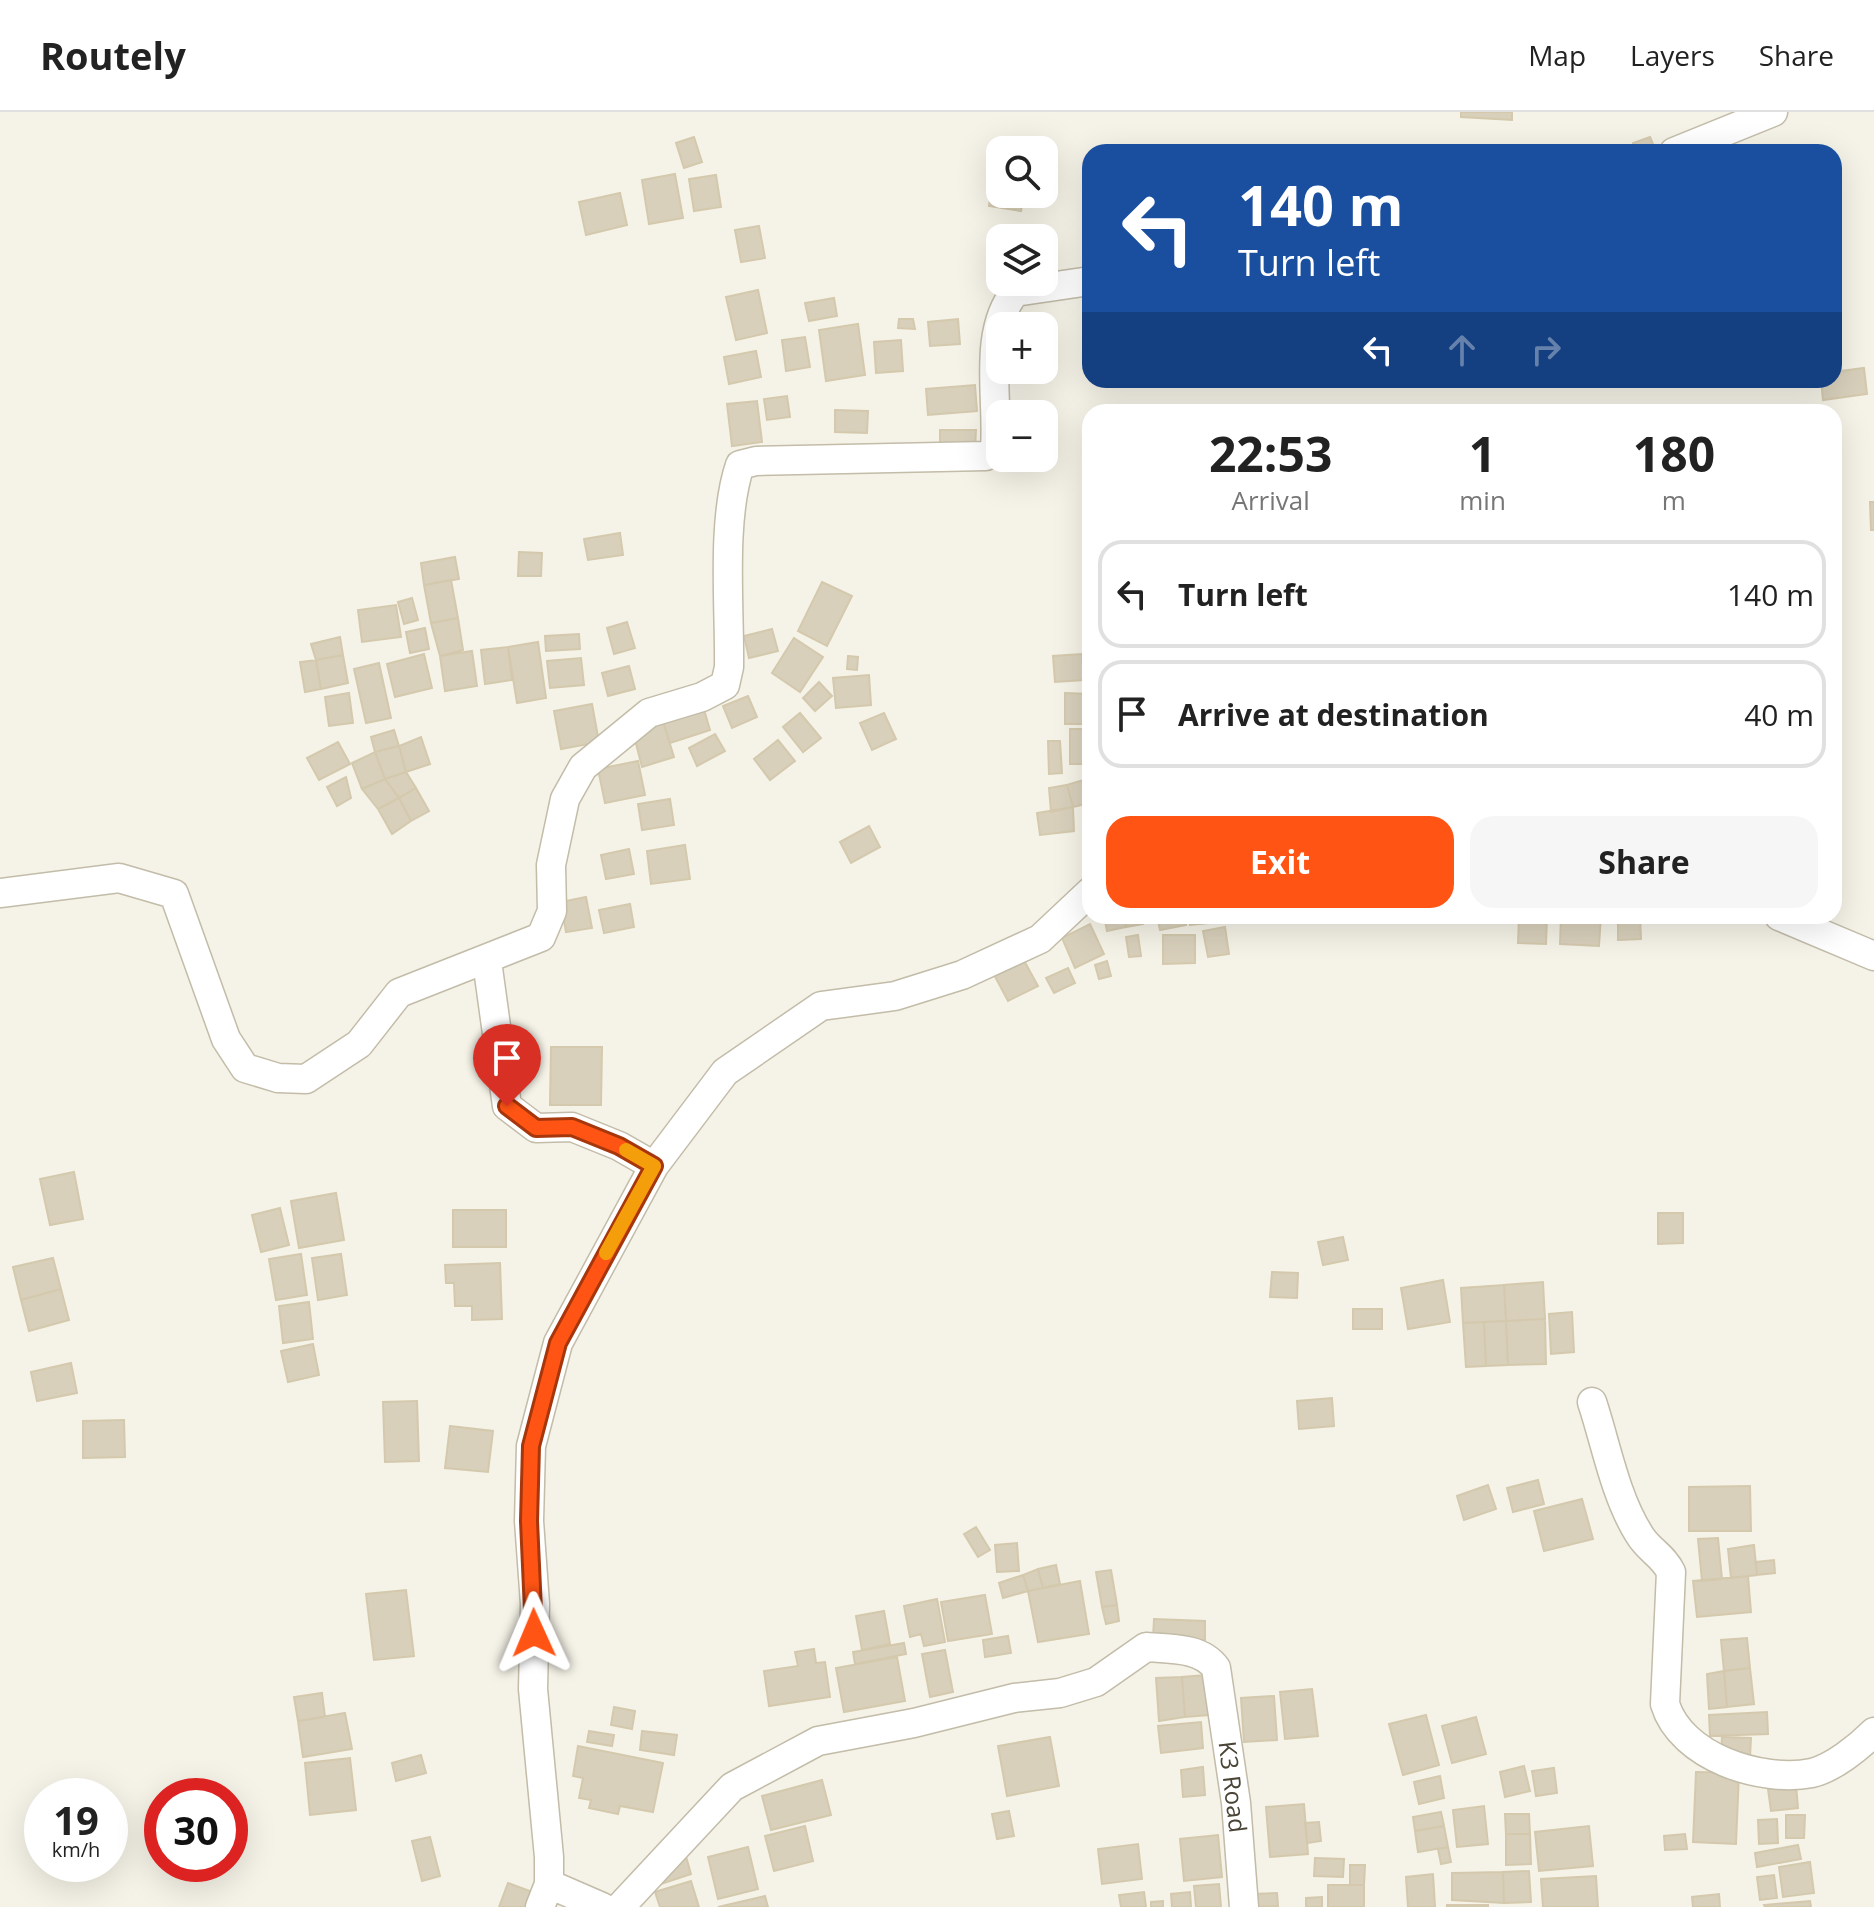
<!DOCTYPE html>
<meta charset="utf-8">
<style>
body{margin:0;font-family:"Open Sans",sans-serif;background:#f6f6f6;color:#222;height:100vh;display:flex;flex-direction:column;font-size:30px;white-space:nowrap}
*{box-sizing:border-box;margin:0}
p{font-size:26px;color:#767676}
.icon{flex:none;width:44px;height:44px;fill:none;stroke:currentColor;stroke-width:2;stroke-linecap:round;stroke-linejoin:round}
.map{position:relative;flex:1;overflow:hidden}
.drawer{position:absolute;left:1082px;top:292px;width:760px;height:520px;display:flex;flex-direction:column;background:#fff;border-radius:24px;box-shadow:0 8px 32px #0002}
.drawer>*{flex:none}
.guide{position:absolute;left:1082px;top:32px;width:760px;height:244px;border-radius:24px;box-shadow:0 8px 32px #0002;background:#1a4fa0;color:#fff;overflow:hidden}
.buttons{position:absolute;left:986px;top:24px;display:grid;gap:16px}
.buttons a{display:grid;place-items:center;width:72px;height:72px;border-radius:16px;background:#fff;box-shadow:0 8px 32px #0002;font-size:40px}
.speed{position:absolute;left:24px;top:1666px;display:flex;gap:16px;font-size:40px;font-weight:700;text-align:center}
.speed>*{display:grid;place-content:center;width:104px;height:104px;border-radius:50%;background:#fff;box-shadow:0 8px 32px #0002;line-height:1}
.speed small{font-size:20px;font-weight:400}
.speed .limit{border:12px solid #d22;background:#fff;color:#111}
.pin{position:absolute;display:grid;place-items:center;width:68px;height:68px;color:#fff;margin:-82px -34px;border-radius:50% 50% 50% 0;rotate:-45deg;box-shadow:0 0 8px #0007}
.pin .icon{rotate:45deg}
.me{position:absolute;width:88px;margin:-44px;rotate:359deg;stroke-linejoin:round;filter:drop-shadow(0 0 6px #0008)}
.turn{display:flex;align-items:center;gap:28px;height:168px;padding:0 24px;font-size:36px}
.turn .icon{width:104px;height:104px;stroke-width:2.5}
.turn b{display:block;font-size:56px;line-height:68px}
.lanes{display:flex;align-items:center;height:76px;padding:0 24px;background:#0003;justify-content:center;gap:40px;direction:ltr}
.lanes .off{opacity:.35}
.eta{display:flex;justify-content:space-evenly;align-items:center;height:136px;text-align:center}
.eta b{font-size:48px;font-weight:700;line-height:56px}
.action{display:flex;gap:16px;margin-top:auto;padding:16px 24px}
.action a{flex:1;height:92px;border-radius:24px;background:#ff5414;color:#fff;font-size:32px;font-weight:700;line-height:92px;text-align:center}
.action a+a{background:#f6f6f6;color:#222}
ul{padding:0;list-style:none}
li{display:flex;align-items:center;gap:24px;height:108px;margin:0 16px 12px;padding:0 8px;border:4px solid #e0e0e0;border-radius:24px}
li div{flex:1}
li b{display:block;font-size:30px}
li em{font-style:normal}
header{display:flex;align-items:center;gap:48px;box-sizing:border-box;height:112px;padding:0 40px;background:#fff;border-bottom:2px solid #e0e0e0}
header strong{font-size:38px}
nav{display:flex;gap:44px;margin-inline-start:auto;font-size:28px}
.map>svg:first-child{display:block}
</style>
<header>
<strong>Routely</strong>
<nav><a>Map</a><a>Layers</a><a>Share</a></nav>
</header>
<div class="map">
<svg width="1874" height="1795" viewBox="0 0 1874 1795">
<rect width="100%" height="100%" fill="#f5f2e7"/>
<!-- building -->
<path fill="#d8d0bb" stroke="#d4c9ad" stroke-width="2" d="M1461,0h51v8l-51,-3z
M694,25l8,25 -18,6 -8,-25z
M1650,25l5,12 -19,3 -3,-9z
M675,62l8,44 -34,6 -7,-44z
M716,63l5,32 -27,4 -5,-32z
M992,73l8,1v8h24l-3,17 -32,-5z
M620,81l7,32 -41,10 -7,-33z
M759,114l6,32 -24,4 -6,-32z
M758,178l9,43 -31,7 -10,-43z
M834,186l3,18 -28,5 -4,-18z
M899,207h14l2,10 -17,-1z
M958,207l2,25 -30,2 -2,-24z
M858,212l7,51 -39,6 -7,-51z
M805,225l5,30 -24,4 -4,-31z
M901,228l2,31 -27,2 -2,-31z
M756,239l5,26 -32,7 -5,-27z
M1864,256l3,26 -44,6 -2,-20h13v-8z
M975,273l2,26 -49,4 -2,-26z
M787,284l3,21 -23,3 -3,-21z
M757,289l5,41 -30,4 -5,-42z
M835,298l33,1 -1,22 -32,-1z
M940,318h36l-1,20h-35z
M1870,390h4v28h-3z
M620,421l3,22 -35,5 -4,-21z
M519,440l23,1 -1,23h-23z
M455,445l4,22 -35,6 -3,-22z
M451,468l7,38 -27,5 -7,-38z
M822,470l30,14 -25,50 -29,-15z
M412,486l6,22 -14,4 -6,-22z
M396,493l5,32 -39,5 -4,-32z
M458,506l5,32 -23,6 -9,-33z
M627,510l8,26 -21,6 -7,-26z
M425,516l4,21 -19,4 -4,-21z
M772,517l6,22 -29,7 -5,-22z
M579,522l1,15 -34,2 -1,-15z
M340,525l3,18 -27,5 -5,-16z
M794,526l29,19 -23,35 -28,-19z
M538,530l8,56 -29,5 -9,-56z
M508,535l4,33 -27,4 -4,-34z
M472,539l5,35 -32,5 -5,-35z
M424,542l8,34 -37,9 -8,-33z
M1082,542l2,26 -29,2 -2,-26z
M343,543l5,28 -27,6 -5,-29z
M848,544l10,1 -1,13 -10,-1z
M581,546l3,27 -34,3 -3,-27z
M316,548l5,29 -16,3 -5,-30z
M379,551l12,55 -25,5 -12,-54z
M629,554l6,23 -27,7 -6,-23z
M869,563l2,30 -35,3 -3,-30z
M819,570l13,14 -17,15 -12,-13z
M349,581l4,30 -24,3 -4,-29z
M1065,581l25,1v30h-25z
M748,584l9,21 -25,11 -9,-22z
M592,592l7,38 -38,7 -7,-38z
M703,594l7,24 -40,13 -8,-25z
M800,601l21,25 -18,14 -20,-25z
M884,601l12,26 -24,11 -12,-27z
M662,606l12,39 -32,10 -10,-39z
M1070,617h20v35h-20z
M394,618l5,16 -24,6 -4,-15z
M715,622l10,17 -28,15 -8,-18z
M421,625l9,27 -24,8 -7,-26z
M778,628l17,21 -25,19 -16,-21z
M1048,629h12l2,32 -13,1z
M338,630l12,22 -31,16 -12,-22z
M399,634l7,26 -21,7 -10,-27z
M375,640l10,27 -23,10 -10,-26z
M638,649l7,34 -40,8 -7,-34z
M406,660l10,16 -17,10 -14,-19z
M346,665l5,21 -14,8 -10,-19z
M1090,666v25l-17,4 -6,-22z
M385,667l14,19 -21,11 -16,-20z
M1067,673l6,22 -22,5 -2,-24z
M416,676l13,23 -18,10 -12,-23z
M399,686l12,23 -19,13 -14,-25z
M670,687l4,26 -32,5 -4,-26z
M1073,695l1,24 -34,4 -3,-22z
M869,714l11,21 -29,16 -11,-21z
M685,733l5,34 -39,5 -4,-33z
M629,737l5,25 -28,5 -5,-24z
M586,785l6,31 -26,4 -5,-30z
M630,792l4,23 -30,6 -5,-23z
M1104,804h20l2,11 -19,4z
M1124,804h17l2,8 -17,3z
M1157,804h27l2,9 -26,5z
M1190,804h28v6l-28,3z
M1519,804h28l-1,28 -28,-1z
M1561,804h40l-2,30 -39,-2z
M1618,804h22l1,23 -23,1z
M1090,812l14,30 -29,14 -13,-30z
M1225,815l4,27 -21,3 -5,-26z
M1138,823l3,21 -12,1 -3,-20z
M1163,823h32v28l-32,1z
M1021,843l17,31 -30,15 -16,-30z
M1107,849l4,15 -12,3 -4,-14z
M1068,856l7,15 -21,10 -8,-15z
M551,935h51l-1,58h-51z
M74,1060l9,47 -33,6 -10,-46z
M336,1081l8,47 -45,8 -8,-47z
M280,1096l9,37 -28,7 -9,-37z
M453,1098h53v37h-53z
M1658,1101h25v30l-25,1z
M1343,1125l5,23 -25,5 -5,-23z
M301,1142l6,41 -31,5 -7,-41z
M341,1142l6,41 -29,5 -6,-42z
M53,1146l8,31 -40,11 -8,-33z
M500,1151l2,56 -30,1v-14h-17l-1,-23h-8l-1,-18z
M1272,1160l26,1 -1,25 -27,-1z
M1443,1168l7,42 -42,7 -7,-41z
M1543,1170l2,37 -39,2 -2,-36z
M1504,1173l2,36 -43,2 -2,-35z
M61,1177l8,31 -40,11 -8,-31z
M309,1190l4,37 -30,4 -4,-37z
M1353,1197h29v20h-29z
M1572,1200l2,40 -23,2 -2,-40z
M1545,1207l1,45 -38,1 -2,-44z
M1506,1209l2,44 -22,1 -2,-44z
M1484,1210l2,44 -20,1 -3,-44z
M313,1232l6,31 -31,7 -7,-31z
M71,1251l6,30 -40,8 -6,-29z
M1332,1286l2,28 -35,3 -2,-28z
M417,1289l2,60 -34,1 -2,-60z
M124,1308l1,37 -42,1v-37z
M450,1314l43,5 -5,41 -43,-4z
M1538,1368l6,24 -31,8 -6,-24z
M1488,1373l8,24 -32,11 -7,-24z
M1750,1374l1,45h-62v-44z
M1582,1387l11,40 -49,12 -10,-40z
M976,1415l14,23 -12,7 -14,-23z
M1718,1426l4,41 -20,2 -4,-42z
M1017,1431l2,28 -22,1 -2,-27z
M1754,1433l3,30 -26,3 -3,-29z
M1774,1448l1,13 -18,2 -1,-13z
M1056,1453l4,19 -17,4 -5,-19z
M1038,1457l5,19 -15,3 -5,-16z
M1111,1458l6,35 -15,2 -6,-35z
M1023,1463l5,16 -25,7 -4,-15z
M1748,1464l3,36 -54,5 -4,-36z
M1080,1469l9,53 -51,8 -10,-51z
M406,1478l8,66 -40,4 -8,-66z
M985,1483l7,39 -44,7 -7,-39z
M937,1487l8,43 -21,4 -3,-12 -11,3 -6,-31z
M1117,1493l2,16 -13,3 -4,-17z
M884,1499l6,33 -28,6 -6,-34z
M1154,1507l51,2v19l-52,-2z
M1008,1524l3,17 -26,4 -2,-17z
M1747,1526l3,30 -26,3 -3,-31z
M904,1531l2,11 -51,10 -2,-12z
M814,1537l2,14 9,-1 5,35 -61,9 -5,-35 34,-5 -3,-14z
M945,1538l8,42 -23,5 -8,-43z
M897,1545l8,44 -61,11 -8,-44z
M1750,1556l4,36 -27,3 -3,-36z
M1724,1559l3,36 -18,2 -2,-35z
M1206,1563l3,40 -24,2 -3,-40z
M1182,1565l3,40 -26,4 -3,-43z
M1312,1577l6,47 -33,3 -5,-47z
M322,1581l3,24 -27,4 -4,-24z
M1274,1584l3,44 -33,2 -3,-44z
M614,1595l21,4 -3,18 -21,-4z
M1767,1600l1,22 -58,2 -1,-21z
M345,1601l7,36 -49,8 -5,-36z
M1426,1603l13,50 -36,10 -14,-51z
M1476,1605l10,37 -34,9 -10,-37z
M1201,1610l2,26 -42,5 -3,-27z
M589,1619l25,4 -2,11 -25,-4z
M642,1619l35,4 -3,20 -34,-5z
M1050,1625l9,49 -52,10 -9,-50z
M1722,1625l29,1 -1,19 -29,-1z
M578,1634l85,17 -10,49 -33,-6 -2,8 -29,-6 2,-8 -12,-2 4,-20 -10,-2z
M421,1643l5,18 -30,8 -4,-18z
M350,1646l6,52 -46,5 -5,-52z
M1524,1654l6,25 -25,6 -5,-25z
M1203,1655l2,28 -22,2 -2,-27z
M1554,1656l3,25 -21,3 -4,-25z
M1696,1660l43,1 -3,71 -43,-2z
M1440,1664l4,22 -25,6 -5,-22z
M822,1668l9,35 -60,15 -9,-34z
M1796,1673l2,23 -27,3 -3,-22z
M1304,1692l4,50 -38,3 -4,-50z
M1484,1694l4,38 -31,3 -4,-37z
M1009,1699l5,25 -17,3 -5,-25z
M1441,1700l3,14 -29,5 -2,-14z
M1505,1702h24l1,20h-24z
M1786,1703h19l-1,23h-18z
M1777,1707l1,24 -19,1 -1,-24z
M1319,1710l2,19 -14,2 -2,-20z
M805,1714l8,35 -39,10 -9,-35z
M1444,1714l4,21 -30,5 -3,-21z
M1589,1714l4,40 -54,5 -4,-39z
M1506,1722h24l1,30 -25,1z
M1685,1722l2,15 -22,1 -1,-14z
M1218,1723l4,42 -38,4 -4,-42z
M430,1725l10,39 -18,5 -10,-40z
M1138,1732l4,35 -40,5 -4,-35z
M1798,1733l3,14 -44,8 -2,-14z
M748,1735l10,42 -40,10 -10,-42z
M1448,1735l3,15 -10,2 -3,-15z
M685,1741l6,21 -33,11z
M1315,1746l29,1 -1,18 -29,-1z
M1810,1750l4,31 -31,4 -4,-30z
M1350,1753h15l-1,20h-14z
M1529,1759l2,31 -27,1 -1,-31z
M1503,1760l1,31 -52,-3v-27z
M1433,1762l2,33h-27l-2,-30z
M1774,1763l3,23 -17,2 -3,-23z
M1596,1764l2,31h-55l-2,-28z
M691,1769l8,26h-39l-5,-15z
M508,1771l30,11 -5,13h-34z
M1219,1772l2,23h-25l-2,-21z
M1328,1773h36v22h-36z
M1144,1780l2,15h-25l-2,-12z
M1190,1780l1,15h-19l-1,-13z
M1277,1781l1,13 -25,1 -1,-13z
M1719,1782l1,13h-27l-1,-10z
M765,1784l3,11h-50z
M1322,1785v10h-16v-9z
M1163,1789v6h-12v-5z
M1810,1789l1,6h-46l-1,-2z
M1447,1793h41v2h-41z"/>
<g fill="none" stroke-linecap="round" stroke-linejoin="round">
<defs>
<path id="minor" d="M1674,40l99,-40
M0,781l119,-15 55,16 52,145 19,29 33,10 28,1 53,-35 40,-51 142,-56 11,-26 -1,-46 14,-66 18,-32 66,-54 53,-16 23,-12 4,-18c1,-59 -8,-146 11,-202l16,-4 230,-5 9,-7c4,-50 -13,-116 20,-157l75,-11
M1779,804l95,40
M487,849l20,145 29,22 36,-1 47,19 35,20
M1592,1290c14,42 23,94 47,132 9,16 24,21 32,38l-6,132c16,53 96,79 147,69 21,-5 47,-26 62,-41
M549,1772l53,23
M540,1795l9,-23v-27l-16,-168 2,-85 -6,-83 2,-75 27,-103 96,-177 71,-94 96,-66 74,-10 67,-21 78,-36 50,-47
M620,1795l112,-120 86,-46 96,-18 100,-25 46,-5 36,-11 50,-35c24,2 55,0 70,21l20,135 8,104"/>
</defs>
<!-- minor casing -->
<use href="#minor" stroke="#c2bca8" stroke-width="31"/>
<!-- minor -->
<use href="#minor" stroke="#fff" stroke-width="28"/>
</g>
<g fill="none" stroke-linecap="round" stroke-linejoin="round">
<defs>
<path id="route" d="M507,994l29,22 36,-1 47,19 35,20 -96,177 -27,103 -2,75 5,112"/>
</defs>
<!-- route casing -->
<use href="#route" stroke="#a6370d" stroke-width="20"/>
<!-- route -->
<use href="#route" stroke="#ff5414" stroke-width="14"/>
<!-- slow -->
<path stroke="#f59e0b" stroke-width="14" d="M606,1141l48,-87 -28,-16"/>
</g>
<g text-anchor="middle" stroke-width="7" stroke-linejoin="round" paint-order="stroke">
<!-- street labels -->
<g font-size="24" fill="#494435" stroke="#fff">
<text transform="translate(1232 1675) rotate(83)" y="8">K3 Road</text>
</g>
</g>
</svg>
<div class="buttons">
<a><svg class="icon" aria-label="search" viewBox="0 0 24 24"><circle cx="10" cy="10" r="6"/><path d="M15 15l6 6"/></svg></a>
<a><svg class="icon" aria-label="layers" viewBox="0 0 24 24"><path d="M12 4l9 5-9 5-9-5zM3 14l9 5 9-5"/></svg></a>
<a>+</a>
<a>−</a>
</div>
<div class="speed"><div>19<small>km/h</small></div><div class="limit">30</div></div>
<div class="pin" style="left:507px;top:994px;background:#d93025"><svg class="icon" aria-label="arrive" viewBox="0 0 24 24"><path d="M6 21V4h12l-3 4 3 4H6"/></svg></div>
<svg class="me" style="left:534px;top:1521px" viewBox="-20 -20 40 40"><path d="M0-17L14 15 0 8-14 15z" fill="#ff5414" stroke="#fff" stroke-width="4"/></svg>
<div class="guide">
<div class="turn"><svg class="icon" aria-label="left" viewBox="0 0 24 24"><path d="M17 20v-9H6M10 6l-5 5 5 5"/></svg><div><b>140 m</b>Turn left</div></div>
<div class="lanes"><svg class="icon" aria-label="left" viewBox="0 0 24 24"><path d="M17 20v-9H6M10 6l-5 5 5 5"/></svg><svg class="icon off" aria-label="ahead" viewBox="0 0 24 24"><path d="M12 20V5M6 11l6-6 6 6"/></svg><svg class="icon off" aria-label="right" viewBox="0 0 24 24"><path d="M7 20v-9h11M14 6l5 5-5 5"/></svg></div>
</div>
<section class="drawer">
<div class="eta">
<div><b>22:53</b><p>Arrival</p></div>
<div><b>1</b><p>min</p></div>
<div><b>180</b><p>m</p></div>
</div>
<ul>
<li><svg class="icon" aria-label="left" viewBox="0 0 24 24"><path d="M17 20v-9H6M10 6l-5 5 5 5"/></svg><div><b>Turn left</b></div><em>140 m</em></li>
<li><svg class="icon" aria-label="arrive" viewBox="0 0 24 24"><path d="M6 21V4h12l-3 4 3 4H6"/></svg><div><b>Arrive at destination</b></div><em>40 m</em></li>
</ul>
<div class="action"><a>Exit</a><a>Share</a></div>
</section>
</div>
